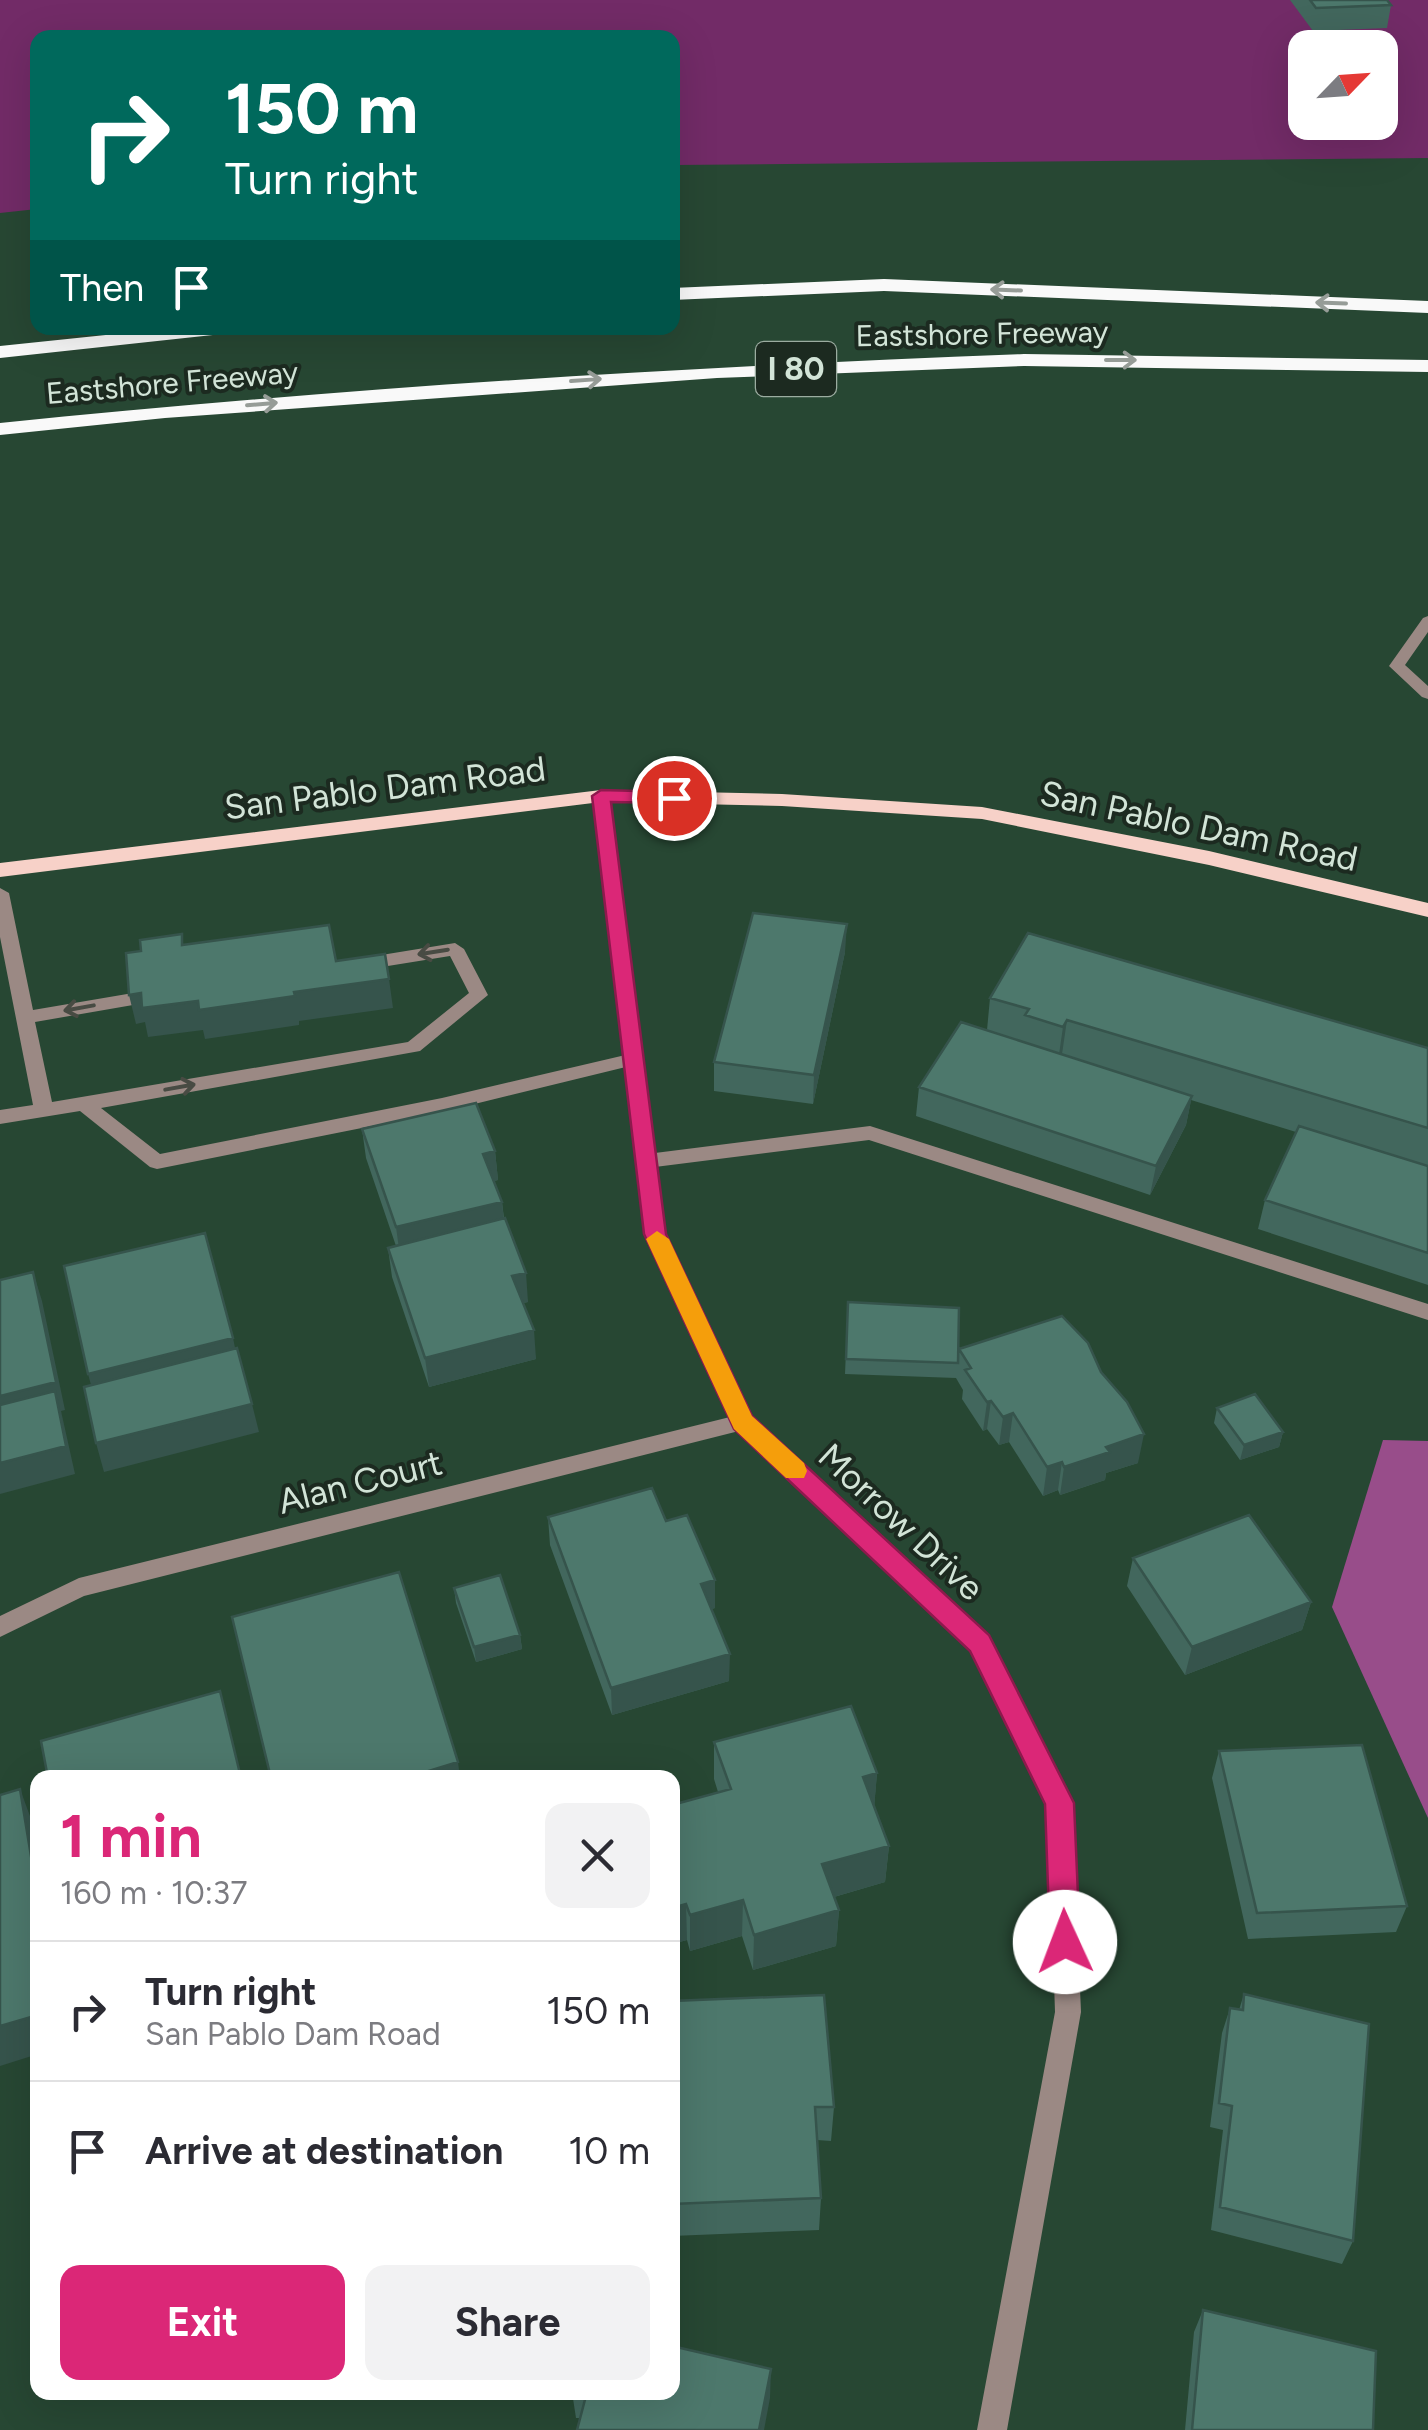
<!DOCTYPE html>
<meta charset="utf-8">
<style>
body{margin:0;font-family:Figtree,sans-serif;background:#f2f2f3;color:#2b2b33;height:100vh;display:flex;flex-direction:column;font-size:38px;white-space:nowrap}
*{box-sizing:border-box;margin:0}
p{font-size:32px;color:#7c7c81}
.icon{flex:none;width:55px;height:55px;fill:none;stroke:currentColor;stroke-width:2;stroke-linecap:round;stroke-linejoin:round}
.map{position:relative;flex:1;overflow:hidden}
.side{position:absolute;left:30px;top:1770px;width:650px;height:630px;display:flex;flex-direction:column;background:#fff;border-radius:20px;box-shadow:0 10px 40px #0002}
.side>*{flex:none}
.guide{position:absolute;left:30px;top:30px;width:650px;height:305px;border-radius:20px;box-shadow:0 10px 40px #0002;background:#00695c;color:#fff;overflow:hidden}
.needle{width:65px;rotate:65deg}
.buttons{position:absolute;left:1288px;top:30px;display:grid;gap:20px}
.buttons a{display:grid;place-items:center;width:110px;height:110px;border-radius:20px;background:#fff;box-shadow:0 10px 40px #0002;font-size:50px}
.pin{position:absolute;display:grid;place-items:center;width:85px;height:85px;color:#fff;margin:-42px;border:5px solid #fff;border-radius:50%;box-shadow:0 2px 10px #0007}
.me{position:absolute;width:110px;margin:-55px;rotate:358deg;stroke-linejoin:round;filter:drop-shadow(0 0 8px #0008)}
.turn{display:flex;align-items:center;gap:35px;height:210px;padding:0 30px;font-size:45px}
.turn .icon{width:130px;height:130px;stroke-width:2.5}
.turn b{display:block;font-size:70px;line-height:85px}
.then{display:flex;align-items:center;height:95px;padding:0 30px;background:#0003;gap:20px;font-size:38px}
.round{display:grid;place-items:center;flex:none;width:105px;height:105px;border-radius:20px;background:#f2f2f3}
.headline{display:flex;align-items:center;justify-content:space-between;height:170px;padding:0 30px}
h1{font-size:60px;font-weight:700;line-height:75px;color:#db2777}
.action{display:flex;gap:20px;margin-top:auto;padding:20px 30px}
.action a{flex:1;height:115px;border-radius:20px;background:#db2777;color:#fff;font-size:40px;font-weight:700;line-height:115px;text-align:center}
.action a+a{background:#f2f2f3;color:#2b2b33}
ul{padding:0;list-style:none}
li{display:flex;align-items:center;gap:30px;height:140px;padding:0 30px;border-top:2px solid #e1e1e2}
li div{flex:1}
li b{display:block;font-size:38px}
li em{font-style:normal}
.map>svg:first-child{display:block}
</style>
<div class="map">
<svg width="1428" height="2430" viewBox="0 0 1428 2430">
<rect width="100%" height="100%" fill="#274733"/>
<!-- green -->
<path fill="#722b67" fill-rule="evenodd" d="M0,0h1428v158l-755,7 -1,-127h-634l-1,171 -37,4zM1305,48h75v74h-75z"/>
<!-- forest -->
<path fill="#984d8a" d="M1383,1440l45,1v377l-96,-211z"/>
<g fill="none" stroke-linecap="round" stroke-linejoin="round">
<!-- lane -->
<path fill="#9b8984" fill-rule="evenodd" d="M1428,616v16l-23,33 23,21v13l-6,-2 -33,-31 34,-48z
M0,888l9,5 24,117 100,-17 9,6 -9,6 -98,17 17,80 356,-60 61,-49 -19,-37 -87,14 -9,-6 9,-6 92,-15 9,6 24,46 -68,56 -319,57 59,46 282,-56 192,-45 9,6 -9,6 -192,47 -285,57 -7,-2 -70,-56 -80,13v-14l33,-5 -33,-168z
M870,1126l558,178v16l-559,-180 -222,28 -10,-7 10,-7z"/>
<!-- street -->
<path fill="#9b8984" fill-rule="evenodd" d="M601,791l8,5 56,438 86,183 236,219 85,167 9,209 -74,418h-30l78,-418 -7,-208 -77,-154 -232,-219 -655,165 -84,41v-21l79,-38 651,-161 -85,-183 -52,-438z"/>
<!-- primary -->
<path fill="#f7d1c8" fill-rule="evenodd" d="M601,790l181,4 200,13 227,44 219,52v14l-219,-52 -227,-46 -200,-13 -181,-4 -601,75v-14z"/>
<!-- highway -->
<path fill="#f9f9f9" fill-rule="evenodd" d="M884,279l544,22v12l-544,-22 -212,9v-12z
M173,328h59l-10,6 -222,24v-12z
M1024,354l404,6v12l-404,-6 -307,12 -552,40 -165,17v-12c340,-35 682,-56 1024,-69z"/>
</g>
<!-- wall -->
<path fill="#42675d" d="M1290,0h97l4,5 -4,23 -74,3z
M845,952l-32,152 -99,-13v-29z
M990,998l438,50v237l-170,-56 7,-29 31,-68 -105,-32 -5,25 -36,70 -234,-79 3,-29 68,-57z
M362,1129l133,22 3,29 -4,1 8,21 2,16 24,84 -5,1 13,56 -107,28 -37,-110 -4,-29 8,-2 -30,-88z
M848,1302l110,61 1,-14 179,114 -32,10 -1,7 -45,15 -2,-5 -15,6 -34,-54 -10,3 -12,-16 -4,2 -21,-32 1,-9 -7,-12 -111,-4z
M1217,1408l66,24 -4,15 -39,13 -26,-37z
M548,1517l118,4 49,87 -4,1 18,72 -117,34 -62,-170z
M1133,1558l178,44 -9,28 -117,45 -58,-89z
M454,1588l66,47 2,14 -46,13 -20,-59z
M714,1742l163,31 -3,34 15,39 -4,36 -51,15 5,13 -3,36 -83,24 -11,-34 -52,15 -3,-11 -15,4v-139l46,-13 -4,-13z
M1219,1751l188,155 -11,26 -148,7 -36,-161z
M1244,1994l109,247 -11,23 -131,-34 12,-100 -13,-3 12,-94 8,-25 9,2z
M672,2001l162,106 -3,34 -14,-1 4,58 -2,32 -147,6z
M1203,2310l170,120h-188l9,-98z
M572,2392h100l98,6 -190,20h-4z"/>
<!-- shaded-wall -->
<path fill="#36544c" d="M847,924l-2,28 -32,152 1,-29z
M389,979l4,29 -94,13v4l-94,14 -2,-9 -55,7 -3,-15 -9,2 -7,-29 12,-2 57,8 96,-9z
M1067,1020l-6,41 -4,7 6,-41z
M1192,1096l-6,29 -36,70 6,-29z
M495,1151l3,29 -12,3 -3,-29z
M502,1202l3,29 -105,25 -4,-29z
M33,1272l9,29 23,109 -4,1 14,63 -75,20v-98z
M526,1273l2,29 -13,3 -3,-29z
M534,1330l2,29 -107,28 -4,-29z
M233,1338l6,29 -143,36 -8,-29z
M991,1401l-4,28 -4,2 4,-29z
M252,1404l7,28 -155,40 -8,-29z
M1013,1413l-4,29 -10,3 4,-28z
M1283,1432l-4,15 -39,13 4,-15z
M1144,1434l-6,29 -32,10 -1,7 -45,15 4,-28 42,-20z
M1062,1462l-4,28 -15,6 4,-29z
M715,1580v28l-13,4 -1,-28z
M1311,1602l-9,28 -117,45 7,-28z
M520,1635l2,14 -46,13 -2,-15z
M730,1654l-1,27 -117,34 -1,-27z
M458,1762l2,16h-54z
M877,1773l-3,37 -11,-33z
M20,1789l14,38 4,18v54z
M889,1846l-4,36 -65,19 2,-37z
M743,1900l-1,36 -52,15v-36z
M686,1904l1,36 -15,4v-36z
M839,1910l-3,36 -83,24 1,-35z
M38,2015v39l-38,12v-40z
M771,2369l-1,29 -6,32h-5z"/>
<!-- building -->
<path fill="#4d786c" stroke="#36544c" stroke-width="2.5" d="M1310,0h77l4,5 -75,3z
M753,913l94,11 -33,151 -100,-13z
M329,925l7,36 49,-7 4,25 -95,13 1,4 -96,14 -1,-9 -56,7 -1,-15 -12,2 -3,-42 15,-2 -1,-11 42,-6v11z
M1028,933l400,115v80l-361,-108 -4,7 -38,-12 4,-6 -39,-11z
M961,1022l231,74 -36,70 -237,-79z
M476,1103l19,48 -12,3 19,48 -106,25 -34,-98z
M1299,1126l129,40v87l-163,-53z
M505,1218l21,55 -14,3 22,54 -109,28 -37,-110z
M205,1233l28,105 -145,36 -24,-108z
M33,1272l23,110 -56,14v-116z
M848,1302l111,6 -1,55 -112,-4z
M1062,1316l26,27 13,29 26,30 17,32 -38,13 4,5 -46,15 -2,-5 -15,5 -34,-54 -10,4 -12,-16 -4,1 -22,-32 6,-2 -12,-19z
M237,1348l15,56 -156,39 -12,-56z
M55,1391l11,55 -66,17v-58z
M1255,1394l28,38 -39,13 -27,-37z
M652,1488l14,33 21,-6 28,65 -14,4 29,70 -119,34 -63,-171z
M1249,1515l62,87 -119,45 -59,-89z
M399,1572l59,190 -52,16h-135l-39,-161z
M500,1575l20,60 -46,12 -20,-59z
M220,1691l21,87h-193l-7,-37z
M851,1706l26,67 -14,4 26,69 -67,18 17,46 -85,25 -11,-35 -53,15 -4,-11 -14,4v-103l59,-16 -17,-47z
M1362,1745l45,161 -150,7 -38,-162z
M20,1789l18,110v116l-38,11v-231z
M1244,1994l125,30 -16,217 -133,-34 12,-101 -13,-3 11,-95 13,2z
M824,1995l10,112h-19l6,91 -149,6v-203z
M1203,2310l173,41 -3,79h-181z
M672,2346l99,23 -12,61h-182l10,-38h85z"/>
<!-- one-way arrows -->
<defs><path id="oneway-shaft" d="M-6 0H5M1.5-3L5.5 0L1.5 3" fill="none" stroke-width="1.6" stroke-linecap="round" stroke-linejoin="round" transform="scale(2.5)"/></defs>
<g stroke="#969c97">
<use href="#oneway-shaft" transform="translate(1006 290) rotate(-178)"/>
<use href="#oneway-shaft" transform="translate(1331 303) rotate(-178)"/>
<use href="#oneway-shaft" transform="translate(1121 360)"/>
<use href="#oneway-shaft" transform="translate(586 380) rotate(-4)"/>
<use href="#oneway-shaft" transform="translate(262 404) rotate(-5)"/>
</g>
<g stroke="#484b43">
<use href="#oneway-shaft" transform="translate(433 952) rotate(171)"/>
<use href="#oneway-shaft" transform="translate(79 1008) rotate(170)"/>
<use href="#oneway-shaft" transform="translate(180 1087) rotate(-10)"/>
</g>
<!-- route -->
<path fill="#db2777" stroke="#8e194d" stroke-width="2.5" d="M601,790l73,2 9,6 -9,5 -63,-1 55,432 86,182 237,219 85,168 6,139 -5,10 -10,4 -10,-4 -5,-10 -5,-138 -75,-153 -236,-222 -90,-195 -52,-438z"/>
<!-- slow -->
<path fill="#f59e0b" d="M657,1231l12,8 83,177 52,47 3,8 -3,7h-18l-52,-49 -88,-190z"/>
<g text-anchor="middle" stroke-width="8" stroke-linejoin="round" paint-order="stroke">
<!-- far-street labels -->
<g font-size="30" fill="#d2e4d7" stroke="#1c2a20">
<text transform="translate(982 334) rotate(-1)" y="10">Eastshore Freeway</text>
<text transform="translate(172 383) rotate(-5)" y="10">Eastshore Freeway</text>
</g>
<!-- shield labels -->
<rect fill="#1c2a20" stroke="#9baca0" stroke-width="2.5" x="756" y="342" width="80" height="54" rx="8"/>
<g font-size="32" font-weight="bold" fill="#d2e4d7">
<text x="796" y="380">I 80</text>
</g>
<!-- street labels -->
<g font-size="35" fill="#d2e4d7" stroke="#1c2a20">
<text transform="translate(385 788) rotate(-7)" y="12">San Pablo Dam Road</text>
<text transform="translate(1199 826) rotate(12)" y="12">San Pablo Dam Road</text>
<text transform="translate(360 1482) rotate(-14)" y="12">Alan Court</text>
<text transform="translate(901 1522) rotate(43)" y="12">Morrow Drive</text>
</g>
</g>
</svg>
<div class="buttons">
<a><svg class="needle" viewBox="-14 -14 28 28"><path d="M0-13l5 13h-10z" fill="#e53935"/><path d="M0 13l5-13h-10z" fill="#7c7c81"/></svg></a>
</div>
<div class="pin" style="left:674px;top:798px;background:#d93025"><svg class="icon" aria-label="arrive" viewBox="0 0 24 24"><path d="M6 21V4h12l-3 4 3 4H6"/></svg></div>
<svg class="me" style="left:1065px;top:1942px" viewBox="-20 -20 40 40"><circle r="19" fill="#fff"/><path d="M0-13L10 11 0 6-10 11z" fill="#db2777"/></svg>
<div class="guide">
<div class="turn"><svg class="icon" aria-label="right" viewBox="0 0 24 24"><path d="M7 20v-9h11M14 6l5 5-5 5"/></svg><div><b>150 m</b>Turn right</div></div>
<div class="then">Then<svg class="icon" aria-label="arrive" viewBox="0 0 24 24"><path d="M6 21V4h12l-3 4 3 4H6"/></svg></div>
</div>
<section class="side">
<div class="headline"><div><h1>1 min</h1><p>160 m · 10:37</p></div><a class="round"><svg class="icon" aria-label="close" viewBox="0 0 24 24"><path d="M6 6l12 12M18 6L6 18"/></svg></a></div>
<ul>
<li><svg class="icon" aria-label="right" viewBox="0 0 24 24"><path d="M7 20v-9h11M14 6l5 5-5 5"/></svg><div><b>Turn right</b><p>San Pablo Dam Road</p></div><em>150 m</em></li>
<li><svg class="icon" aria-label="arrive" viewBox="0 0 24 24"><path d="M6 21V4h12l-3 4 3 4H6"/></svg><div><b>Arrive at destination</b></div><em>10 m</em></li>
</ul>
<div class="action"><a>Exit</a><a>Share</a></div>
</section>
</div>
